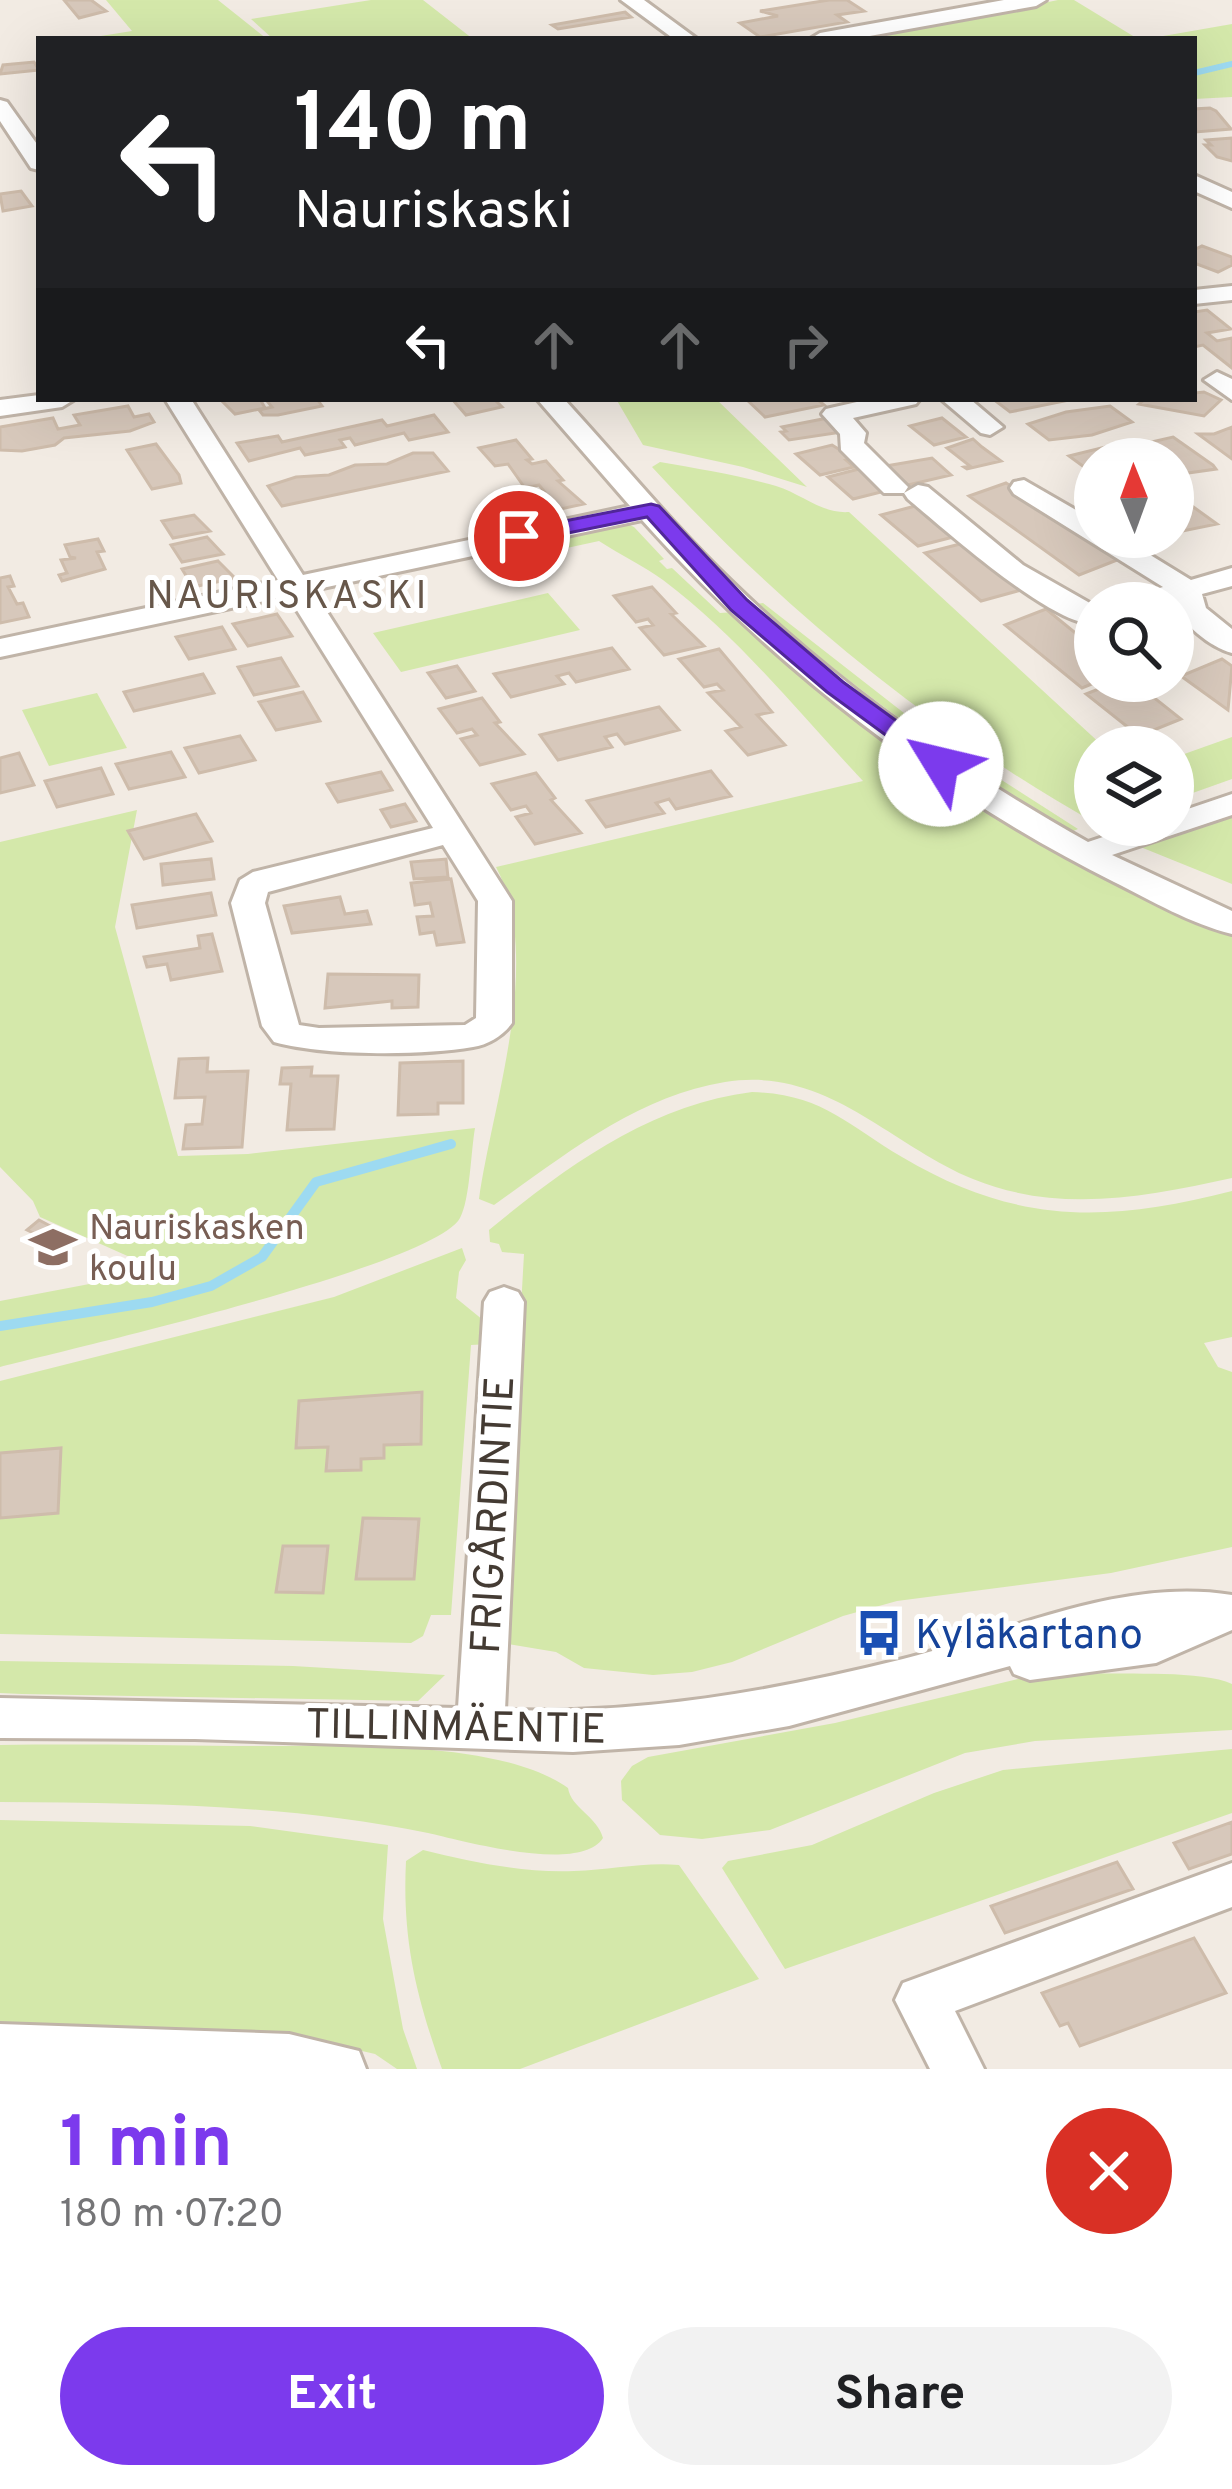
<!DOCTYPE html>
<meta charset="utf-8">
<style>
body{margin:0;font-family:Overpass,sans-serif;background:#f2f2f2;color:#202124;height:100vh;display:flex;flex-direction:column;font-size:45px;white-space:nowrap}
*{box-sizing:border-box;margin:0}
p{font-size:39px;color:#757577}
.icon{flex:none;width:66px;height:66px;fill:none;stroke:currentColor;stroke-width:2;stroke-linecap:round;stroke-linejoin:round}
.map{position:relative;height:2069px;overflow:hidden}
.drawer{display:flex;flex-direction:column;background:#fff;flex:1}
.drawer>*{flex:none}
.hud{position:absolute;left:36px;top:36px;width:1161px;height:366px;border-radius:0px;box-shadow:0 12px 48px #0002;background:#202124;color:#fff;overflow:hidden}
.needle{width:78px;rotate:359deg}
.fabs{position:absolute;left:1074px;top:438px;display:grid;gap:24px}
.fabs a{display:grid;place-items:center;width:120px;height:120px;border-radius:50%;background:#fff;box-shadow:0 12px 48px #0002;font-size:60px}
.pin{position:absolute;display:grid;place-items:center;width:102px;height:102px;color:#fff;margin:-51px;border:6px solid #fff;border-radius:50%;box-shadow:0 3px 12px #0007}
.me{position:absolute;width:132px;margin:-66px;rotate:306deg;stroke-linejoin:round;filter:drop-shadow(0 0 9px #0008)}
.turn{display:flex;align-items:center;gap:42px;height:252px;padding:0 60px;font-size:54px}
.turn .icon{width:156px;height:156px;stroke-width:2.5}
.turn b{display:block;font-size:84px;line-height:102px}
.lanes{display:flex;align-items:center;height:114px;padding:0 60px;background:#0003;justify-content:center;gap:60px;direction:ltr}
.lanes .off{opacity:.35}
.round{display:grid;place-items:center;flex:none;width:126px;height:126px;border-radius:63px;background:#f2f2f2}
.summary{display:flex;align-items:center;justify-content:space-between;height:204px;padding:0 60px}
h1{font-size:72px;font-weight:700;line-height:90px;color:#7c3aed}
.action{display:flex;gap:24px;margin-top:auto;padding:24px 60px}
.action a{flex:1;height:138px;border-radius:72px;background:#7c3aed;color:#fff;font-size:48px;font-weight:700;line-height:138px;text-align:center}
.action a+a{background:#f2f2f2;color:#202124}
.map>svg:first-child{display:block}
</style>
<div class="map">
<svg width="1232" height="2069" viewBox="0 0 1232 2069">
<rect width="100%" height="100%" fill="#f2ebe3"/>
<!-- green -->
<path fill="#d4e8aa" d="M106,0h112l49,39h-185l50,-8z
M371,0h52l50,39h-200l-22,-20z
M1058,0h16l64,39h-268z
M1232,24v73l-38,2v-60h-48z
M616,399h100l91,88 -64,-20 -100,-22z
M660,462c39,7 78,13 116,24 26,8 46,28 73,26l255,235h-9v76c-169,-96 -311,-213 -443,-356z
M619,520l15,7 30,32 -5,2 8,8 5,-1 48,45 15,-1 326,242 171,80v244c-87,19 -173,36 -259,1 -86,-36 -146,-113 -248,-97 -88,14 -160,73 -231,123l-15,-6c14,-98 65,-240 17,-332l367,-86c-64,-68 -125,-145 -200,-201 -19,-14 -43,-25 -64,-39l-46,10 -11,-14z
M548,593l32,37 -179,42 -28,-39z
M763,603l173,135 142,91 -7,3c-111,-68 -217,-142 -315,-228z
M97,693l30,55 -78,18 -27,-56z
M1232,737v42l-59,21v-42z
M137,810l-22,117 63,229 70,-2 227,-26c-4,22 -5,72 -15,90 -26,48 -391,131 -460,149v-66l142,-27 -1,-12 -101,-45 -7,-16 -33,-34v-325z
M1232,814v70l-94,-38z
M752,1092c70,2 94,32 150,65 115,68 204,66 330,34v146l-28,6 14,24 14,5v175l-121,26 -214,28 -54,15 -111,46 -40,10 -39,3 -69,-7 -28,-16 -54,-9 22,-389 -22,-2 -3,-8 -9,-2 -1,-12c78,-64 161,-125 263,-138z
M462,1248l4,12 -7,12 -3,26 27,22 6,24 -18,1 -20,270h-20l-8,21 -12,7 -411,-9v-253l334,-84z
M0,1661l293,5 152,9 -27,26 -396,-7 -22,-1z
M1090,1673c38,2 112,-3 142,11v46l-197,11 -70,12 -195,77 -68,9 -42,-4 -38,-35 -1,-19 11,-15 16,-9 187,-34 183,-44z
M0,1745c77,-1 155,0 232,1 91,1 262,-10 336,42 3,20 29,28 35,50 -23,36 -139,3 -175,-5 -142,-29 -284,-30 -428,-31z
M1232,1749v64l-447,156 -63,-101 6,-7 84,-16 122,-52 69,-23z
M0,1820l250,6 138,19 -5,74 20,110 14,40h-20l-22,-15 -56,-13 -319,-14z
M423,1850c50,12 99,23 151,21 37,-1 68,-9 105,-6l80,114 -239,90h-78c-26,-73 -40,-130 -36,-208z"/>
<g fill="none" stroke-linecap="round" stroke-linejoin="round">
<!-- stream-far1 -->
<path stroke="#9ddaf1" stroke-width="6" d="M1194,73l38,-9"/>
<!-- stream -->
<path stroke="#9ddaf1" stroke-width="10" d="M0,1326l152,-24 59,-16 51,-29 54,-75 135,-38"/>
</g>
<!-- building -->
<path fill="#d7c8bb" stroke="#cebcab" stroke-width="3" d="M64,0h27l15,11 -27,7z
M829,0h18l17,11 -27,4 10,7 -87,15 -20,-14 38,-7 -18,-5z
M625,12l6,5 -73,12 -6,-4z
M34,62l5,8 -39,4 3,-9z
M1210,108l6,3 15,18 -35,3 -2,-23z
M1232,138v23l-15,-4 -12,-12h6l-5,-5z
M21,191l11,15 -29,5 -3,-17z
M1202,246l30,11v8l-14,7 -24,-9v-13z
M1207,310l24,19 -24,4 10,8 15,-3v30l-29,-23 -9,2v-35z
M1204,392l17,8 -17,16 -65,-12 6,-5h49v-6z
M220,399h40l5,9 -30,6z
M317,399l5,7 -44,9h-15l-4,-5 13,-3 -5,-6 5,-2z
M452,399h42l8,8 -36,8z
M746,399h71l7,6 -59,12z
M993,399h81l-64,13z
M128,406l6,11 15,-3 5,8 -24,9 -66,7 -9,7 -33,6 -22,-1v-23l53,-9 5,11 22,-4 -6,-10z
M1110,406l22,16 -40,13 -43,5 -21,-16 38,-12z
M434,415l14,17 -39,8 -5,-7 -49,12 -5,-7 -10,2 5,7 -40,8 -5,-7 -51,13 -12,-18 41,-7 4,6 100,-22 5,6z
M828,418l14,14 -53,8 -8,-8 5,-1 -4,-4z
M942,418l24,19 -32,8 -24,-19z
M1232,427v32l-34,-25h16z
M1173,437l40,28 3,4 -42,6 -1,-16h-21l-18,-13z
M973,439l9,8 19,14 -34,8 -3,-2 6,-1 -23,-18z
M516,440l16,19 -5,1 5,4 14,-3 17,19 -5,1 26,23 -38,8 -16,-18 14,-3 -5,-6 -14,3 -17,-24 -13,2 -16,-18z
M156,444l23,31 2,8 -29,6 -25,-39z
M832,445l21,13 -7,2 8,7 -34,8 -24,-21z
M1109,446l18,13h-32v16l-26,-19z
M413,453h20l15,18 -166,35 -14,-20 28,-9 33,-2 26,-10 32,-1z
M932,458l19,17 -43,10 -22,-19z
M859,469l10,8 16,14 -32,8 -25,-22z
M1006,483l38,23 73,54 -38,15 -110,-79z
M1173,491l19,15 25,18 -44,9z
M923,504l38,31 -43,11 -37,-31z
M194,515l16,16 -37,7 -11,-17z
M207,537l16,17 -41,8 -11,-17z
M98,539l6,12 -7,1 8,17 -43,12 -3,-6 8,-2 -6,-13 15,-2 -6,-1 -5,-12z
M968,542l57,47 -44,12 -56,-48z
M218,561l17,17 -42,9 -11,-18z
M10,576l4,10 -6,1 9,17 6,-1 6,14 -29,6v-45z
M652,587l24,26 -5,1 33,32 -40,9 -24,-27 13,-3 -5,-6 -12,3 -22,-26z
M1046,609l49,40v32h4l-17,7 -77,-63z
M277,614l15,22 -44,10 -15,-22z
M222,627l13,22 -46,10 -13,-22z
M612,648l17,21 -53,13 -7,-9 -12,3 7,8 -53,13 -17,-23z
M719,649l53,63 -15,3 28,30 -37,10 -22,-24 15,-4 -33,-34 15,-3 -6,-6 -13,3 -25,-28z
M281,658l17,28 -44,9 -16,-28z
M1222,659l10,7 -4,44 -47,-34z
M457,666l18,25 -29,7 -18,-25z
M203,674l11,19 -80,18 -10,-19z
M1119,681h14l48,38 -42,17 -53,-42z
M303,692l17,29 -44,9 -17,-28z
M482,698l18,24 -5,1 29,31 -44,11 -19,-26 16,-4 -5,-6 -15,4 -18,-24z
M659,707l20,23 -54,14 -8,-10 -12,3 7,10 -54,13 -18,-25z
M240,736l15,24 -56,13 -14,-25z
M171,752l14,25 -56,12 -13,-25z
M19,753l15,32 -34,8v-35z
M101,768l12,26 -56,13 -12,-26z
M711,771l20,25 -55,13 -7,-10 -13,4 8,10 -58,14 -19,-26z
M381,772l11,18 -54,12 -11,-18z
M536,773l19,25 -4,2 30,33 -46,11 -19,-27 15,-4 -5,-7 -15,4 -19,-26z
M405,804l11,17 -25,6 -10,-17z
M196,814l16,27 -68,18 -16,-28z
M211,859l3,20 -51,6 -2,-21z
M446,859l2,18 -34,2 -3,-17z
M451,879l13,63 -27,3 -3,-13 -14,2 -3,-17 16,-1 -3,-13 -15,2 -4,-22z
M211,893l5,22 -79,13 -5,-23z
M340,897l5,17 22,-3 4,13 -79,9 -8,-27z
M212,934l10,37 -51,9 -4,-16 -20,3 -3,-10 56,-9 -2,-12z
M328,974l91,1 -1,32 -26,1v-7l-67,7z
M208,1058l-1,14 41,-1 -6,76 -59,2 3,-24 16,-1 3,-27 -30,1 4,-39z
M463,1061v42h-25v11l-40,1 2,-52z
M312,1067l-1,9h27l-4,53 -47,1 4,-46h-11l2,-16z
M39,1220l30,16 -11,9 -31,-15z
M422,1392l-1,52 -37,1v13l-23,1v11l-35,1 2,-24 -32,1 3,-47z
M61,1448l-3,65 -58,5v-65z
M363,1518l56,1 -5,60h-58z
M283,1546h45l-5,47 -47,-1z
M1232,1822v32l-43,15 -15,-26z
M1117,1862l16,27 -128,44 -14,-27z
M1194,1938l32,55 -146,53 -12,-23 -8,3 -18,-33z"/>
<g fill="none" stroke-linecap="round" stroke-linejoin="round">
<defs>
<path id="minor" d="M621,0h23l53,39h-23z
M1004,0h42l-10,6 -183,33h-43l10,-6z
M0,100l7,2 32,45v23l-8,-2 -31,-47z
M1194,175l38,17v16l-38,-17z
M1232,286v14l-38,4v-14z
M1217,372l15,7v21l-28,-20z
M39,395v4h36l-13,8 -62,9v-16z
M165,399h26l112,176 327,-69 -93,-107h27c57,62 107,124 167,182 106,103 228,189 357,261l51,-17h34v-11l59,-20v21l-120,40 120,56v23c-41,-10 -80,-33 -118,-52 -177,-89 -340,-214 -472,-362l-329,70 199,311v122c-8,12 -24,22 -39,24 -53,9 -148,9 -199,-5l-12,-16 -31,-123 9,-23 13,-8 180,-44 -145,-232 -288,61v-18l278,-59zM443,845l35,56 -2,117 -11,7 -146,3 -20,-3 -34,-122 3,-11z
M870,399h50l-4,5 -63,14 13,15 -2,10 44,44 -4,6h-20l-43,-43 -1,-16 -18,-20 4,-5z
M941,399h29l33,28 -13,8 -9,-2z
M1024,480l71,41v16h26l70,43 41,-12v18l-30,8 4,14 26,21v24c-22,-6 -51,-29 -57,-51l-50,1 4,-6 34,-10 -149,-93 -4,-6 4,-6z
M918,485l10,2 95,78 72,41v18c-42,3 -152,-96 -187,-125l-4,-6z
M504,1287l14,5 6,10 -19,408c136,4 265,-18 398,-51 106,-27 218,-82 329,-64v35l-76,33 -126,17 -16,-6 -4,-8 -221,60 -110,19 -106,7 -378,-13 -195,-1v-40l458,10 26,-406 6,-10z
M1232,1863v44l-277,104 29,58h-54l-35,-69 8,-17z
M0,2024l289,10 70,17 7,18h-366z"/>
</defs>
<!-- minor casing -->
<use href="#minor" stroke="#c0b4a8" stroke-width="6"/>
<!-- minor -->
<use href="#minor" fill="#fff" fill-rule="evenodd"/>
</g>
<!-- route -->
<path fill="#7c3aed" stroke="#51269a" stroke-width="3" d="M651,504l8,2 88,94 96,82 106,77v10h-17l-105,-77 -96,-82 -84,-93 -128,26 -11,-7 11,-6z"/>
<!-- icons -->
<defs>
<symbol id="school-bare" viewBox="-9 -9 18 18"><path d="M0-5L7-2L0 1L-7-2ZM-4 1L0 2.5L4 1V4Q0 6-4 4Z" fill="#8d6e63" stroke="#fff" stroke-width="2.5" paint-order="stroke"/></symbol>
<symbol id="bus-bare" viewBox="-9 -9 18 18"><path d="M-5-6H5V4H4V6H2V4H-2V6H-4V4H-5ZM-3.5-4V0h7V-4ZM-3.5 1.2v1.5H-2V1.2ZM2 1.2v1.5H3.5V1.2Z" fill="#1a4fb4" stroke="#fff" stroke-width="2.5" paint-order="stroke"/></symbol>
</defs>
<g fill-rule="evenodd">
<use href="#school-bare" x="20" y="1214" width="66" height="66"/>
<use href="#bus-bare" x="846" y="1600" width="66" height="66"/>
</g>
<g text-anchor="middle" stroke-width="10" stroke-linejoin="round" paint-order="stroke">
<!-- education labels -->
<g font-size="36" fill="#785e54" stroke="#fff" text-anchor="start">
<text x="89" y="1239">Nauriskasken<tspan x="89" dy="41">koulu</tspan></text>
</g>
<!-- neighbourhood labels -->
<g font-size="39" letter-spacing="3" fill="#67574a" stroke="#fff">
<text x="288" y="608">NAURISKASKI</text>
</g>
<!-- near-street labels -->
<g font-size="42" fill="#443b33" stroke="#fff">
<text transform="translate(491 1515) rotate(-87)" y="15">FRIGÅRDINTIE</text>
<text transform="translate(456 1725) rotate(1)" y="15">TILLINMÄENTIE</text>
</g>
<!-- near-transit labels -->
<g font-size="42" fill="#164399" stroke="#fff" text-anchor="start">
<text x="915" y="1648">Kyläkartano</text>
</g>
</g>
</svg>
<div class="fabs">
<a><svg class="needle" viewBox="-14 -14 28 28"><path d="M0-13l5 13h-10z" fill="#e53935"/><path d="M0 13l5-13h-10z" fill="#757577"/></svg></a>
<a><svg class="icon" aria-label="search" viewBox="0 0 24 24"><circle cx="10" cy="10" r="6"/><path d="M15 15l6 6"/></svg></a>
<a><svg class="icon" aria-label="layers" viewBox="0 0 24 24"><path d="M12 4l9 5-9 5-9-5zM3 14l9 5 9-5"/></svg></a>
</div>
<div class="pin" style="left:519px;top:536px;background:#d93025"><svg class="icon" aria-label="arrive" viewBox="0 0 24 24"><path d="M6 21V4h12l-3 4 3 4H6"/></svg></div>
<svg class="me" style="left:941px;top:764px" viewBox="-20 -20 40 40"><circle r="19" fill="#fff"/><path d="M0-13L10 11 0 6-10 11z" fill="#7c3aed"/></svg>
<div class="hud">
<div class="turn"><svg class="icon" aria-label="left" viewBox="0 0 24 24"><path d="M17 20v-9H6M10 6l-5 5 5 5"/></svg><div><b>140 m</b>Nauriskaski</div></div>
<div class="lanes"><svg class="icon" aria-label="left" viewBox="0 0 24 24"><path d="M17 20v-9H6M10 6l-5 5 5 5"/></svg><svg class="icon off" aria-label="ahead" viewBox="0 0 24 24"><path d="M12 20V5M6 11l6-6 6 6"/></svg><svg class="icon off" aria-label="ahead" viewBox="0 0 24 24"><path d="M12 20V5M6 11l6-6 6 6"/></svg><svg class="icon off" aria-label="right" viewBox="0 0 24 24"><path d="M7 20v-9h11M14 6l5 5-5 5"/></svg></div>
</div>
</div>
<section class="drawer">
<div class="summary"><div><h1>1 min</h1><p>180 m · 07:20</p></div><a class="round" style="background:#d93025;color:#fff"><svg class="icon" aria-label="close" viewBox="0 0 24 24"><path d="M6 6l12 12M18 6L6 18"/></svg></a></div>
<div class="action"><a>Exit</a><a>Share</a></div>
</section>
